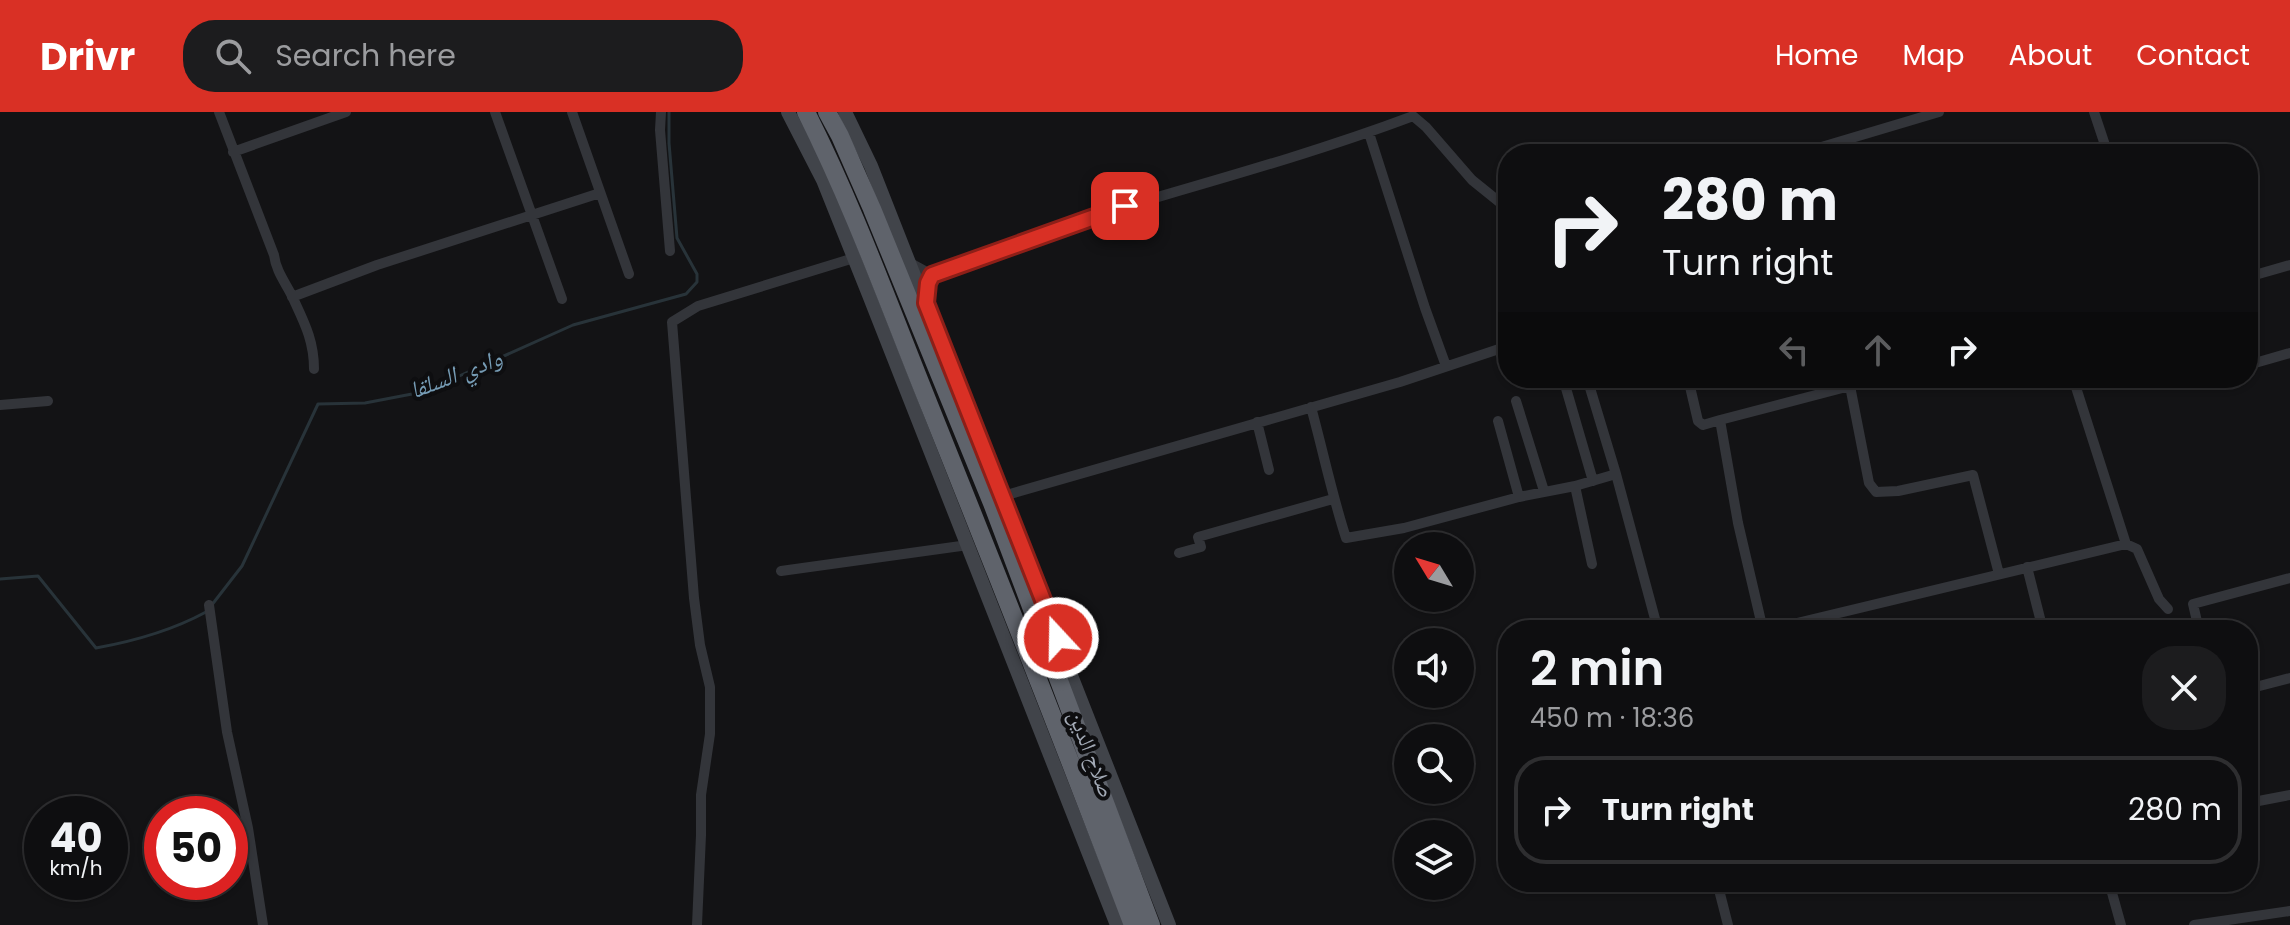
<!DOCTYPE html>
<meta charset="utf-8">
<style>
body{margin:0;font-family:Poppins,"Noto Naskh Arabic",sans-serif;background:#1c1c1e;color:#f1f3f6;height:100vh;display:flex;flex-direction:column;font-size:30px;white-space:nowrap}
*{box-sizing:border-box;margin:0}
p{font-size:26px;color:#9b9c9f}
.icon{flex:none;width:44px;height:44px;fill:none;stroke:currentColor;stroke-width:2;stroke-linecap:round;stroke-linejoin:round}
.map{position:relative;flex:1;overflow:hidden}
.panel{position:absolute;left:1498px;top:508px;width:760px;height:272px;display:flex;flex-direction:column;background:#0e0e10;border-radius:32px;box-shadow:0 2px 6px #0004,0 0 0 2px #2e2e30}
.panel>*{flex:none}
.banner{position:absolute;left:1498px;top:32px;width:760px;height:244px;border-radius:32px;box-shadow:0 2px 6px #0004,0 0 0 2px #2e2e30;background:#0e0e10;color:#f1f3f6;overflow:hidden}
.needle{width:52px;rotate:308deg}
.buttons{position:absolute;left:1394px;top:420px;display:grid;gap:16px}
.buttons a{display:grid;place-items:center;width:80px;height:80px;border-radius:50%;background:#0e0e10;box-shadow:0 2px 6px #0004,0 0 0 2px #2e2e30;font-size:40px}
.speed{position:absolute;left:24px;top:684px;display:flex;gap:16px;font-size:40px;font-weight:700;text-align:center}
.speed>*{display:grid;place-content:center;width:104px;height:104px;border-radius:50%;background:#0e0e10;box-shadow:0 2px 6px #0004,0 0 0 2px #2e2e30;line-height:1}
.speed small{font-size:20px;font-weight:400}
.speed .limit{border:12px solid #d22;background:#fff;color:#111}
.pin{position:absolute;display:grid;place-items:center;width:68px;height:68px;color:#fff;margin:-34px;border-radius:16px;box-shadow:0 4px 12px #0006}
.me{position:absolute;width:88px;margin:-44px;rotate:339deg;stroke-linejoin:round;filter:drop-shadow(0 0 6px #0008)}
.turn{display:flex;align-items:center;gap:28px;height:168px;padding:0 32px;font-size:36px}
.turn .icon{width:104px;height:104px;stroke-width:2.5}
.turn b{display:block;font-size:56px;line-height:68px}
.lanes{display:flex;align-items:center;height:76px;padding:0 32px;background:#0003;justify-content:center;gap:40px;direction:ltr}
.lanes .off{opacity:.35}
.round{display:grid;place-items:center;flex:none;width:84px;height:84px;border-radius:32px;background:#1c1c1e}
.summary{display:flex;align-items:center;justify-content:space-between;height:136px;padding:0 32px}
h1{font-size:48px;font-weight:600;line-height:60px}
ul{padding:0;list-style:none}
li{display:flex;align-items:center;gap:24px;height:108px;margin:0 16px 12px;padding:0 16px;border:4px solid #2e2e30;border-radius:32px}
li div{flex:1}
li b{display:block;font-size:30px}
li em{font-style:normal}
header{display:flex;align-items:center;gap:48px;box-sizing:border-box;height:112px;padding:0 40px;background:#d93025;color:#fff}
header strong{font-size:38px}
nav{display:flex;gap:44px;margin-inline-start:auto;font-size:28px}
.search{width:560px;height:72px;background:#1c1c1e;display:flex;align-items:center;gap:20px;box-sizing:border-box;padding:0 28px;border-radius:32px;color:#9b9c9f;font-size:30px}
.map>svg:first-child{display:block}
</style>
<header>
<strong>Drivr</strong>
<div class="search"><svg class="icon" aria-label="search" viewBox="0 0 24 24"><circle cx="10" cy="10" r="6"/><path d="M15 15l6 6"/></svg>Search here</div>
<nav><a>Home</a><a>Map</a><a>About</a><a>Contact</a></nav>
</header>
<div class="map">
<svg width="2290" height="813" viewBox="0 0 2290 813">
<rect width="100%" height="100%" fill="#131315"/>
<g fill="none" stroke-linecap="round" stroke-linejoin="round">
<!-- stream -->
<path stroke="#283339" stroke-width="3" d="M0,467l38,-3 58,72c39,-7 75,-17 110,-36
M211,494l31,-40 76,-162 47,-1 47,-9 45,-17 116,-52 113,-31 11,-12v-8l-20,-36 -8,-95v-31"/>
<!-- street -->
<path stroke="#33353a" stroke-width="10" d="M219,0l55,143c2,16 11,27 18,41 12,26 22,44 22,73
M495,0l67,187
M572,0l57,162
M661,0l-1,18 10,121
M2094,0l14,42
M1369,21l56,175 21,58
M233,40l113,-40
M1798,42l141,-42
M910,151l22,12c65,-23 129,-50 195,-69 96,-28 193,-55 286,-90l13,11 46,53 36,29
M2248,165l42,-12
M292,185l85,-32 223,-72
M2248,253l42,-12
M1563,266l30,103
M1587,266l29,96 42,156
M1688,266l10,43 5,4 17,-5 18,103 25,107
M2073,266l53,166
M1850,274l19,97 7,9 22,-1 75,-16 26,99
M1516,289l28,90
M0,293l48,-4
M1311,295c12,44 21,88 35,131l58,-10 115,-31 56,-11 41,-12
M1720,308l130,-34 5,-8
M1498,309l21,76
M1257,310l12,48
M1575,374l17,78
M1003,384l397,-114 108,-36
M1179,441l22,-6 -3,-10 135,-38
M2027,455l16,63
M781,459l187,-26
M209,493l18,127 21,96 15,97
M1768,518l358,-86 11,5 22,50 9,10
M2199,518l-6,-26 97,-26
M2248,577l42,-11
M2248,691l42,-8
M1717,770l11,43
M2109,770l12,43
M697,813l4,-90v-40l9,-61v-47l-10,-42 -6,-47 -22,-276 26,-16 156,-48
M2194,813l96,-14"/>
<!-- secondary -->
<path stroke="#41444a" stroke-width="14" d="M788,0l35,68 46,115 248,630
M845,0l26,54 298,759"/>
<!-- highway -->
<path stroke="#5f636b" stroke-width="18" d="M806,0c48,95 84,196 124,295 69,172 137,345 203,518
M827,0l13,24 32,73 120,294 159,422"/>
</g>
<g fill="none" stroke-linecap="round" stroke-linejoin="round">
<defs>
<path id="route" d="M1058,526l-132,-335 2,-20 4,-8 193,-69"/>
</defs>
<!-- route casing -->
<use href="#route" stroke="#8d1f18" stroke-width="20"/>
<!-- route -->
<use href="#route" stroke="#d93025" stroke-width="14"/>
</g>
<g text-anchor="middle" stroke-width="8" stroke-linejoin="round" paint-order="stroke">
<!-- street labels -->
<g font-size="22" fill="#a3aab6" stroke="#0e0e10">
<text transform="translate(1092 642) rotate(69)" y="8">صلاح الدين</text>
</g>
<!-- water labels -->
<g font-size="24" font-style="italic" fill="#769cb5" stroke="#0e0e10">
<text transform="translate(456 262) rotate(-21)" y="8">وادي السلقا</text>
</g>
</g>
</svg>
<div class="buttons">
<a><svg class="needle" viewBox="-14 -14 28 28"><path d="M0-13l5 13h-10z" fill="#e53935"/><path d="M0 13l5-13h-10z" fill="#9b9c9f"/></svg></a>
<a><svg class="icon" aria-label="sound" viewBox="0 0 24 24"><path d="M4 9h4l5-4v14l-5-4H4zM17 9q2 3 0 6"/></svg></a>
<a><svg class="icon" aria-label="search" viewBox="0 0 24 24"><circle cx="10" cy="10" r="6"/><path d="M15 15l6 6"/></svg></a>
<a><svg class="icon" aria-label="layers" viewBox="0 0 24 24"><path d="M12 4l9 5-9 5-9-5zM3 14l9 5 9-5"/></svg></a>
</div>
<div class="speed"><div>40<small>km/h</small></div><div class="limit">50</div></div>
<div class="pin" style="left:1125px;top:94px;background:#d93025"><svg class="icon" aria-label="arrive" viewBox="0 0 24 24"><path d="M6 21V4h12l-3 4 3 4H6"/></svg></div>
<svg class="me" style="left:1058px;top:526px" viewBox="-20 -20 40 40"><circle r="17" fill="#d93025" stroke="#fff" stroke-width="3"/><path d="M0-11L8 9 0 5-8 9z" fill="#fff"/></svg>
<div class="banner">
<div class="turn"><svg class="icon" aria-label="right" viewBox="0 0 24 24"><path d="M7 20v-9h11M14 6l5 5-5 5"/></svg><div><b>280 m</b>Turn right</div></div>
<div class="lanes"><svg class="icon off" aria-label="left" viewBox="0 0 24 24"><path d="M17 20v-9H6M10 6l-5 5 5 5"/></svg><svg class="icon off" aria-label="ahead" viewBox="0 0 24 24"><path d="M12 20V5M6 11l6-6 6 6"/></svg><svg class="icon" aria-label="right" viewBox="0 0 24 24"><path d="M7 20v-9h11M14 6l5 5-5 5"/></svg></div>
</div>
<section class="panel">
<div class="summary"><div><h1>2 min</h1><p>450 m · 18:36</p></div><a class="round"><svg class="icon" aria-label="close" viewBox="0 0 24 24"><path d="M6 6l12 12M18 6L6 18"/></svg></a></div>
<ul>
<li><svg class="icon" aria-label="right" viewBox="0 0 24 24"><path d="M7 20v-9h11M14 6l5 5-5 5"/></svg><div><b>Turn right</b></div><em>280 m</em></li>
</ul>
</section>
</div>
